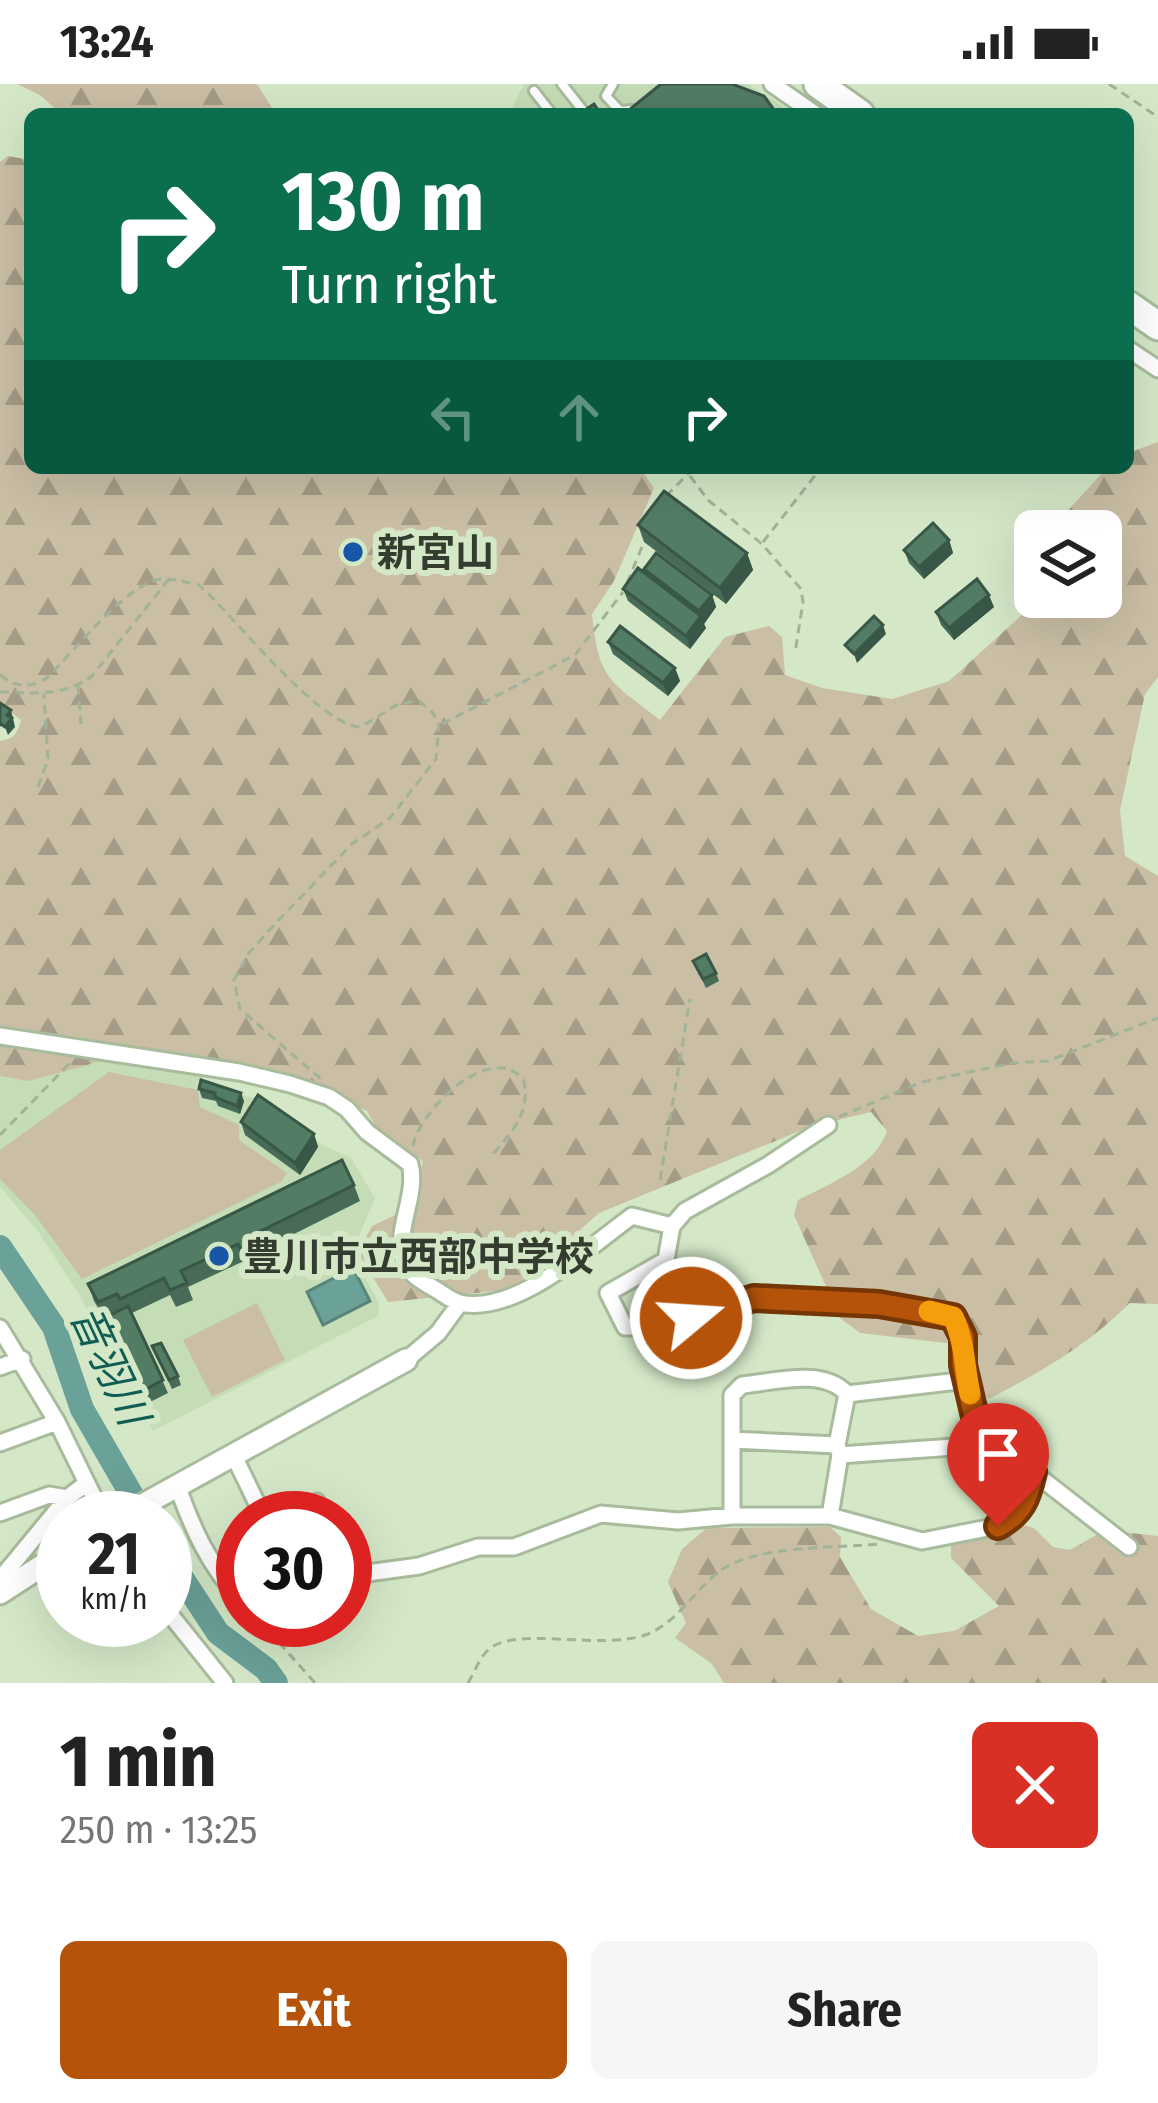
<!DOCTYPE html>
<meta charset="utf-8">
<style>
body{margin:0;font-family:"Fira Sans Condensed","Noto Sans JP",sans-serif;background:#f6f6f6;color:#222;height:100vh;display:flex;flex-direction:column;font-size:45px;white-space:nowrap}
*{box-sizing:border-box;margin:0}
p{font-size:39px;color:#767676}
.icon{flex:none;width:66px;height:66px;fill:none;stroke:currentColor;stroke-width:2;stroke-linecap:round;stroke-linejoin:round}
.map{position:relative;height:1599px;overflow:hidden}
.drawer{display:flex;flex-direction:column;background:#fff;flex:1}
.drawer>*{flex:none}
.guide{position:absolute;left:24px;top:24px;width:1110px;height:366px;border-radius:18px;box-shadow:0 12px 48px #0002;background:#0b6e4f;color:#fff;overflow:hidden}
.fabs{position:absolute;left:1014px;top:426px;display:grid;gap:24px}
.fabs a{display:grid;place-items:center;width:108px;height:108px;border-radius:18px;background:#fff;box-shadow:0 12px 48px #0002;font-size:60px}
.speed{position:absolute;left:36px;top:1407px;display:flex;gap:24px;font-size:60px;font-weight:700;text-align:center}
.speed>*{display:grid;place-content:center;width:156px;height:156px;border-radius:50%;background:#fff;box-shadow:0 12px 48px #0002;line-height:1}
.speed small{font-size:30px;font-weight:400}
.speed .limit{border:18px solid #d22;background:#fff;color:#111}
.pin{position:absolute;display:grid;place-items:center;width:102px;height:102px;color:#fff;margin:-123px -51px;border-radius:50% 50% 50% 0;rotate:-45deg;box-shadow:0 0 12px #0007}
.pin .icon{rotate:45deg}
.me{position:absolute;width:132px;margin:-66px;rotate:72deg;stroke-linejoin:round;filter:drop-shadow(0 0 9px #0008)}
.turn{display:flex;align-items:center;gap:42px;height:252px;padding:0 60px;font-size:54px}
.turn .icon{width:156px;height:156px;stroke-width:2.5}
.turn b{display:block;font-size:84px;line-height:102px}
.lanes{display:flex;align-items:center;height:114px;padding:0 60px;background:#0003;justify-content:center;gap:60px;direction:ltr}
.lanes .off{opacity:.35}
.round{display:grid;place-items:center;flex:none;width:126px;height:126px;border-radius:18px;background:#f6f6f6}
.head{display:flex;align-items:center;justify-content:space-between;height:204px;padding:0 60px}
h1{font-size:72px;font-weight:700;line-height:90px}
.button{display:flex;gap:24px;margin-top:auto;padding:24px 60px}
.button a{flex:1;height:138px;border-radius:18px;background:#b45309;color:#fff;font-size:48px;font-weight:700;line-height:138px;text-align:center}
.button a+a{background:#f6f6f6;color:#222}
.status{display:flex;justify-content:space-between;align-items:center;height:84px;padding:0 60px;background:#fff;direction:ltr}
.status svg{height:33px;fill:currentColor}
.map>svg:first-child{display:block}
</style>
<div class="status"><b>13:24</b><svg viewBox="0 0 49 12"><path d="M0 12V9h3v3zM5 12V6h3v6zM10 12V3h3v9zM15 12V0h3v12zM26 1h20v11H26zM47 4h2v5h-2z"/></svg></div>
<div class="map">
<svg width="1158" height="1599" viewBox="0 0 1158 1599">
<defs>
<pattern id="forest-firs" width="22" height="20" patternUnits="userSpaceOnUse" patternTransform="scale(3)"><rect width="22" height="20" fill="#cabea5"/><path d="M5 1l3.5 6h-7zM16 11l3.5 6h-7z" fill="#a59c87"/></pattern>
</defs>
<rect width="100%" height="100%" fill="#d4e8c8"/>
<!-- built -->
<path fill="#c5ddb7" d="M524,0h224l46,30h-285z
M0,956l201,30 3,15 54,14 65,46 28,13 24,40 -23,55 27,50 -1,13 -225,115 -26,-41 -48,-96 -42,-64 -37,-43z"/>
<!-- green -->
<path fill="#cabea5" d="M109,988l89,18 2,17 39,18v15l48,33 -6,9 -199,97 -47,-64 -35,-36v-29z
M257,1219l28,57 -73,37 -29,-57z"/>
<!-- forest -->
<path fill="url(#forest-firs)" d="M17,0h240l19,30h-215l-21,-19z
M8,72l22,4v308h610l14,20 -40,93 -22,33c7,68 18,66 68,106l65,-83 44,-11 13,11 3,38 37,13 70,11 57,-18 75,-68 11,-30v14h66v-66h-46l4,-11 48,-52h21v-15l30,-11v235l-13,17 -25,116 5,46 33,20v428l-28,-1c-41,41 -89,69 -141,96l-12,-9 -6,-44 -111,-13 -20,-15 -46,-103 4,-15c31,-16 78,-34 89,-69l-16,-19 -59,14 -213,87 -85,76 -126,13 -30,-49 14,-27 42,-20 9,-45 -45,-30 -11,-20 -105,-42 -129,-22 -48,19 -57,15 -28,-5v-335c15,-2 17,-8 21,-21l-21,-16v-542z
M1018,1440l16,4 19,19 17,3 35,-20 53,6v147h-434l-13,-20 -36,-25 11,-15 -18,-41 14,-33 25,-21 123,-1 11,10 -1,20 31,52 47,27 36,-5 45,-25 -48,-48v-13z"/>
<!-- water -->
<path fill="#6aa198" stroke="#5a8379" stroke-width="3" d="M353,1184l17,33 -47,24 -16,-33z"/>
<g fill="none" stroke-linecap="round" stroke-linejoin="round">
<!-- river -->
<path stroke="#6aa198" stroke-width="24" d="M0,1163l54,80 28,82 63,109
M165,1468l53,81 48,36 10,14"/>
<defs>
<path id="lane" d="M562,0l23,29
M613,0l-7,12 14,15 12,-1
M534,7l18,23"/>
<path id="street" d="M772,0l43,30
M1128,265l30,20
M0,952l239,36 51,12 39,13 18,12 20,23 43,32c8,30 -14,61 -7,93 3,16 18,24 32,32 7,4 17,12 25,14 57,12 129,-56 172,-87l40,10
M0,1244l57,94 47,96
M406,1276l32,-27 22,-30
M0,1283l22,-8
M732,1356l105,5
M0,1359l57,-21
M233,1370l31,64
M840,1371l128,-9 11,-12
M1033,1388l96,75
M177,1401c16,45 32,81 66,117
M317,1418l7,16
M0,1429l49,-18 18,3
M732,1432v-121l10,-10c32,-3 81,-18 105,9l120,-14
M830,1432l10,-61 -3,-10 10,-51
M345,1492l74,-10 59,-19h36l87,-33 77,7 54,-5h98l92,25 76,-15 17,-10 12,-15 6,-29 -16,-15 -38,-23 -16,-69v-28l-10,-20 -74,-13 -125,-6 -95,29h-34l-17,-34 58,-33 6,-34 13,-15 83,-46 60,-40
M9,1503l-3,-15 61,-74 20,-15
M165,1524l60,75"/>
<path id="secondary" d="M119,1434l287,-158
M0,1509l63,-41"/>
<path id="highway" d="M818,0l42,30
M1128,221l30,21"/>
</defs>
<!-- lane casing -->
<use href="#lane" stroke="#a8bc9d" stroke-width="14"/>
<!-- street casing -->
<use href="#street" stroke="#a8bc9d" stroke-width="21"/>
<!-- secondary casing -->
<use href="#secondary" stroke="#a8bc9d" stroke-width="27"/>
<!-- highway casing -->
<use href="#highway" stroke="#a8bc9d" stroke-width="33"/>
<!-- path -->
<path stroke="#a2b298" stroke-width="3" stroke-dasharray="9 6" stroke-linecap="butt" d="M1109,0l49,33
M690,392l18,24 54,44 39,45 2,13 -8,51
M666,412l28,-28
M763,458l58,-74
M627,499l17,-41
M0,591c16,13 30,13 47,3 25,-25 80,-95 114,-99 13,-1 25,4 38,6 35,31 120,141 162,142l37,-23 21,-3 14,12 6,13 -3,33 -46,59 -38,26 -78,81 -25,28 -15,27 6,29 82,71
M78,602l3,38
M0,608c34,1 63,5 92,-16l77,-97
M442,640l133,-69 48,-63
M38,703l10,-28 -4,-65
M839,1033l83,-35 90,-19 36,-2 110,-43
M0,1051l70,-72
M413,1062c6,-35 79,-108 111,-65 6,32 -11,50 -31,73
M660,1096l30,-181
M259,1536l56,63
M468,1599c6,-10 11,-24 19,-32 26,-27 116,1 161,-17 30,-13 45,-41 69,-61 35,-28 118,-25 162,-29"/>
<!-- lane -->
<use href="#lane" stroke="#fff" stroke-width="8"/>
<!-- street -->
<use href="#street" stroke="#fff" stroke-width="15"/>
<!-- secondary -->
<use href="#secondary" stroke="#fff" stroke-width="21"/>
<!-- highway -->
<use href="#highway" stroke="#fff" stroke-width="27"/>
</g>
<!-- wall -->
<path fill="#476b56" d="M638,441l109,28 6,17 -27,34 -82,-62z
M949,456l4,13 -29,26 -15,-16 -5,-13z
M644,485l68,26 4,12 -12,17 2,4 -16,21 -62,-48 -5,-12 22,-15z
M994,523l-40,33 -13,-15 -5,-13z
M608,558l67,26 5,13 -12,15 -55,-42z
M693,877l23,12 3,8 -13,7z
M199,1005l45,12 -4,13 -22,-8 -2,-5 -14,-3z
M241,1038l73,12 4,13 -18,28 -55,-40z
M354,1101l6,16 -96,48 5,13 -20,9 -5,-10 -56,26 5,13 -17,7 -6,-12 -38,18 36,80 -22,11 -41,-85 -11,-18 -6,-17z
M152,1262l26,30 3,9 -9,4z"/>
<!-- shaded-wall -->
<path fill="#395746" d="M949,456l4,13 -29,26 -5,-12z
M747,469l6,17 -27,34 -6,-16z
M712,511l4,12 -12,17 2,4 -16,21 -4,-13 15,-20 -2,-5z
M989,511l5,12 -40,33 -5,-12z
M883,541l3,9 -29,29 -3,-9z
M675,584l5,13 -12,15 -5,-13z
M11,626l4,17 -7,8 -3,-8 2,-12z
M241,1009l3,8 -4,13 -3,-8z
M314,1050l4,13 -18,28 -5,-12z"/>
<!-- building -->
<path fill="#527c64" stroke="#395746" stroke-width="3" d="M661,0h71l32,12 13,18h-153z
M594,20l7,10h-22z
M664,407l83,62 -27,35 -82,-63z
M933,439l16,17 -30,27 -15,-17z
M656,469l56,42 -13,16 -55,-42z
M638,484l63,48 -15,20 -63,-47z
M977,495l12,16 -40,33 -13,-16z
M874,532l9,9 -29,29 -9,-9z
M620,542l55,42 -12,15 -55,-41z
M0,619l11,7 -4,5 5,3 -7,9 -4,-3 -1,1z
M706,870l10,19 -13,6 -10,-18z
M201,996l40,13 -4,13 -22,-9v-4l-16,-4z
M258,1011l56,39 -19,29 -54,-41z
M342,1076l12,25 -97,48 6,12 -20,9 -5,-10 -57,27 6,12 -17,7 -6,-12 -44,21 -3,-5 -19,8 -10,-18z
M128,1222l35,74 -21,11 -37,-73z
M161,1259l17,33 -9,4 -17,-34z"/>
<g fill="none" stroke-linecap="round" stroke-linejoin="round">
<defs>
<path id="route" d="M691,1234l63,-20 125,6 74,13 10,20v28l16,69 38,23 16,15c-6,27 -11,40 -35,54"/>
</defs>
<!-- route casing -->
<use href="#route" stroke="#753606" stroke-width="30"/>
<!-- route -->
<use href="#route" stroke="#b45309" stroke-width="21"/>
<!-- slow -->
<path stroke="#f59e0b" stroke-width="21" d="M929,1227l24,6c12,24 11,50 17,77"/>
</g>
<!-- markers -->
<g fill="#1956a7" stroke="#d4e8c8" stroke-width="4.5">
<circle cx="353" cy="468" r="12"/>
<circle cx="219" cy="1172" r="12"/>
</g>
<g text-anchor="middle" stroke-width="12" stroke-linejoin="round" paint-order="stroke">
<!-- poi labels -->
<g font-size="39" font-weight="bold" fill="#343c30" stroke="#d4e8c8" text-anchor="start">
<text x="377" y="482">新宮山</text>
<text x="243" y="1186">豊川市立西部中学校</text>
</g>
<!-- water labels -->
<g font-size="42" font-style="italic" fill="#105d54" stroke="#d4e8c8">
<text transform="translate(110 1281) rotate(65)" y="15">音羽川</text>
</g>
</g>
</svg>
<div class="fabs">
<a><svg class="icon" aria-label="layers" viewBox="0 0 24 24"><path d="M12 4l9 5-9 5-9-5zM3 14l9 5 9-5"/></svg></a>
</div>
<div class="speed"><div>21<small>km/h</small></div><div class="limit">30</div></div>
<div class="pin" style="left:998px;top:1442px;background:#d93025"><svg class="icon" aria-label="arrive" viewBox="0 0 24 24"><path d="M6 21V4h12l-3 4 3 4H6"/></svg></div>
<svg class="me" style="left:691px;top:1234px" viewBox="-20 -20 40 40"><circle r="17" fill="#b45309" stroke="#fff" stroke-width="3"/><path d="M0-11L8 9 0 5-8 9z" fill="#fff"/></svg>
<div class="guide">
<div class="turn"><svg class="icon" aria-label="right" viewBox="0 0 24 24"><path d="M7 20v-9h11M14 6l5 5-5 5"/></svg><div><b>130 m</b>Turn right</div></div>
<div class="lanes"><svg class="icon off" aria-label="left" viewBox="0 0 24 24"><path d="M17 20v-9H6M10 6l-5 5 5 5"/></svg><svg class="icon off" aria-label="ahead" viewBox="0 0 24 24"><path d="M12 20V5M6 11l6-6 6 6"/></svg><svg class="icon" aria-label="right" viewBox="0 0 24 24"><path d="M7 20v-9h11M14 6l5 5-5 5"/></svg></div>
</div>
</div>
<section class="drawer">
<div class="head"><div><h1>1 min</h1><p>250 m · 13:25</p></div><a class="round" style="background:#d93025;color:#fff"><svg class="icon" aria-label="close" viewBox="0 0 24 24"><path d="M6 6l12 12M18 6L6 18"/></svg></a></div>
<div class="button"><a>Exit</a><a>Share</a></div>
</section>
